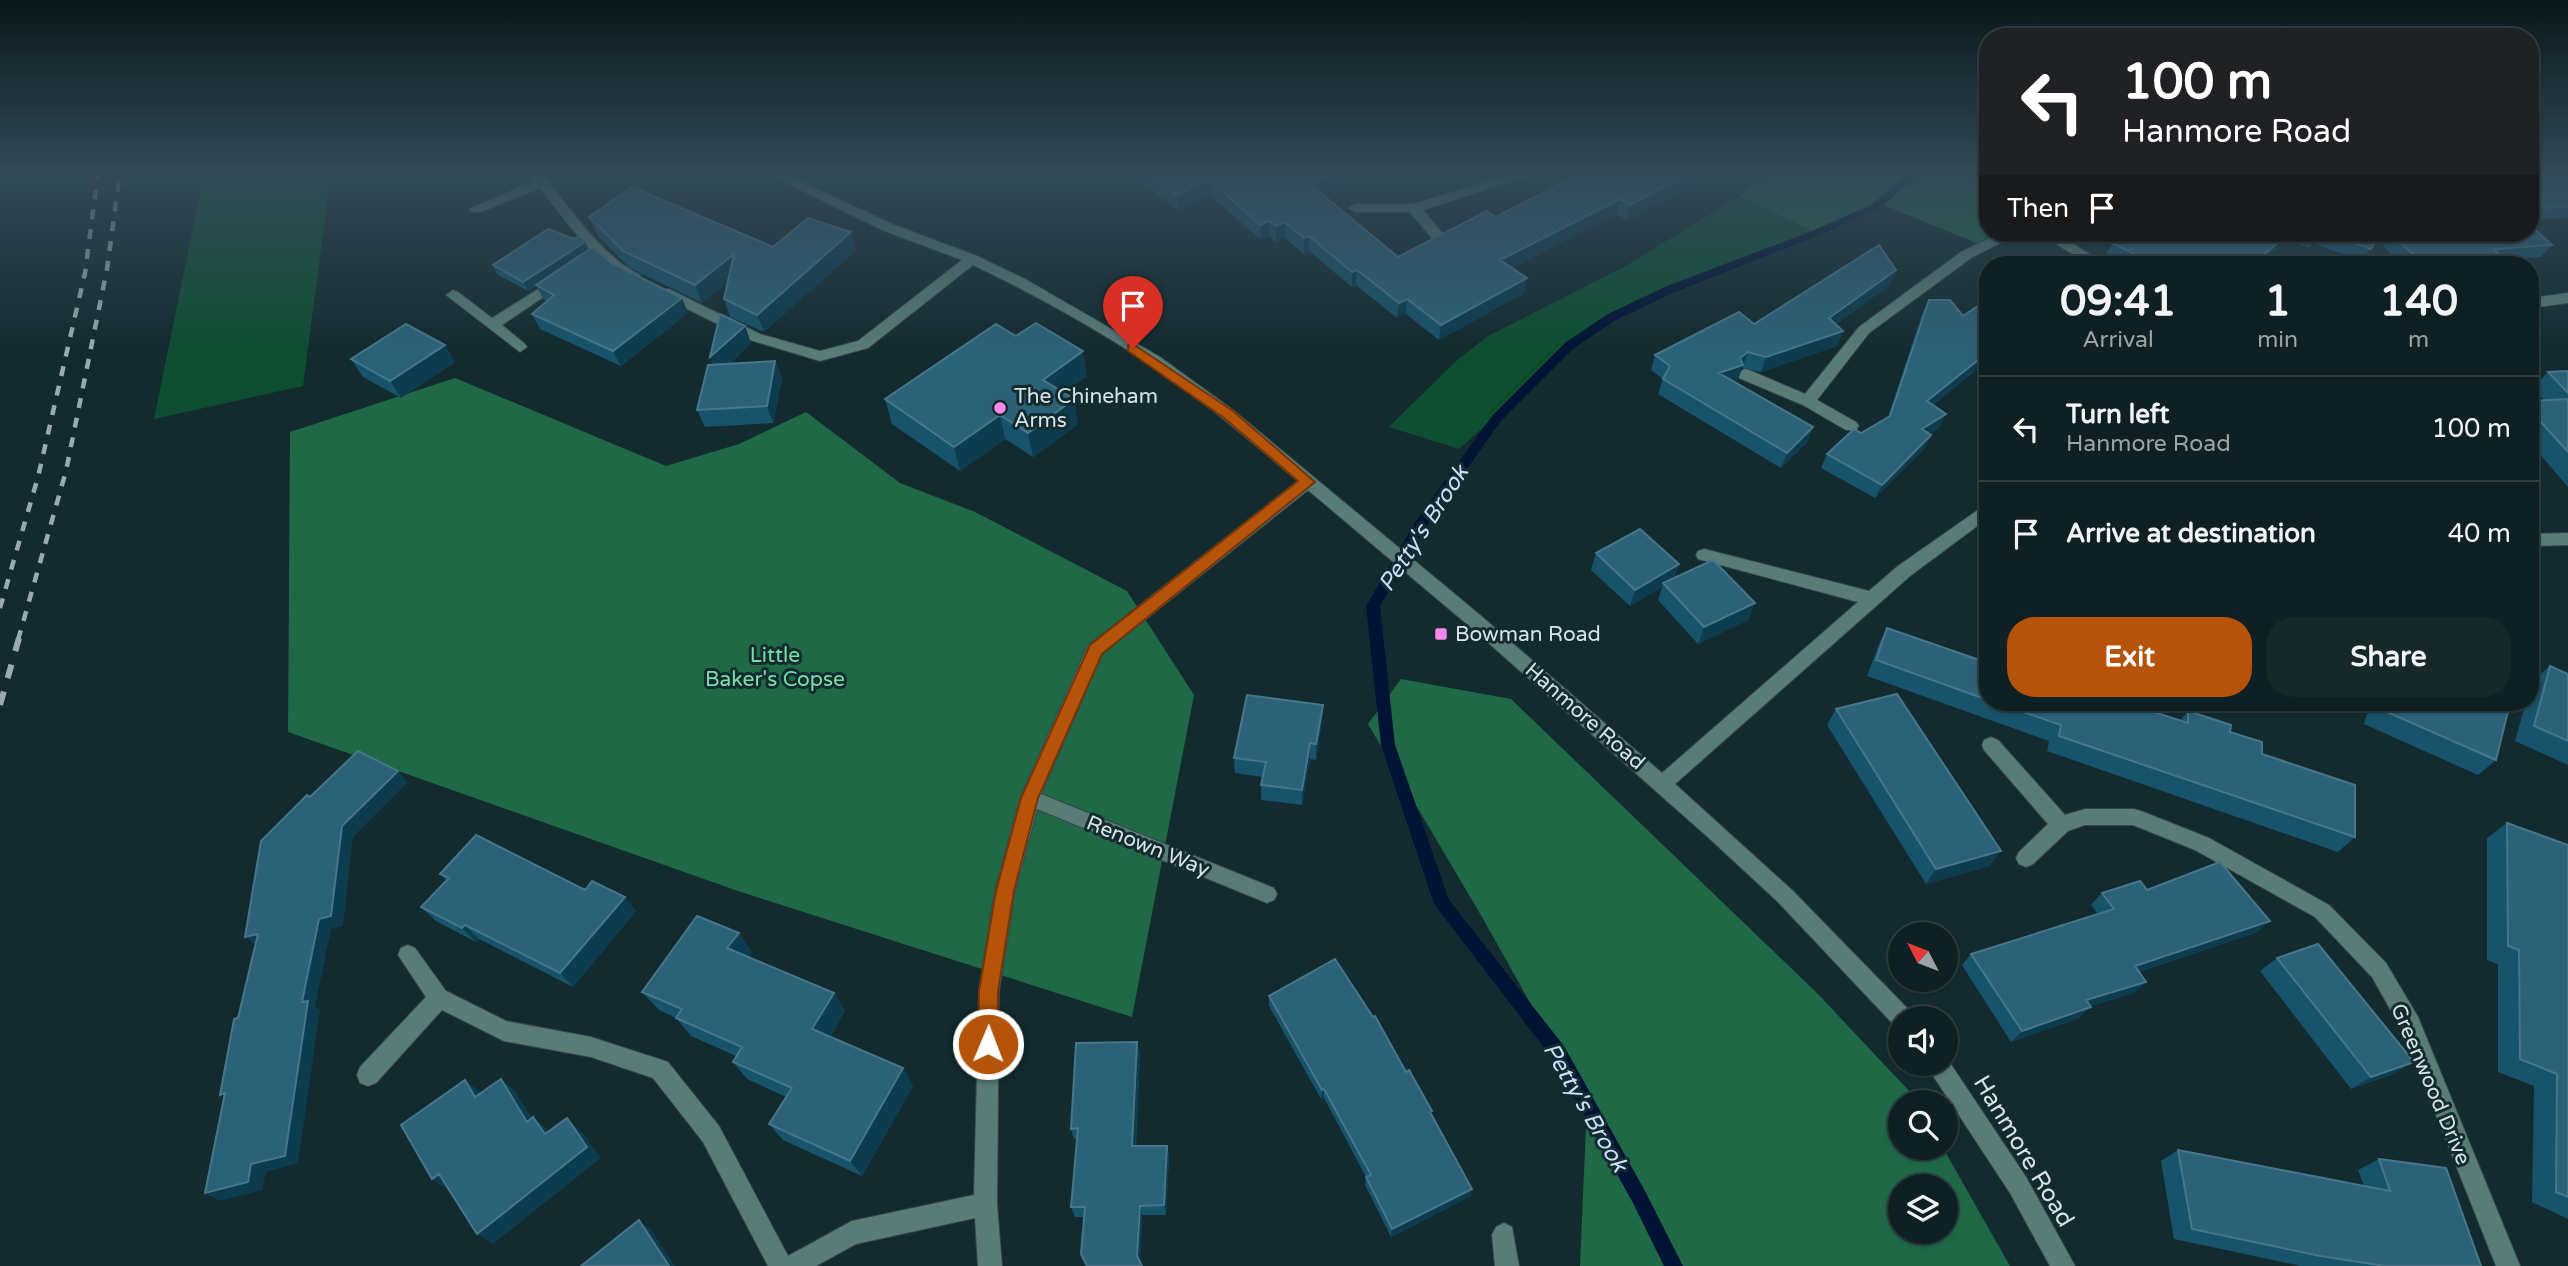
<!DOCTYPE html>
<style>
body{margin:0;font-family:"Varela Round",sans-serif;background:#17282b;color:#f1f3f6;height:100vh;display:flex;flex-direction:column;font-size:26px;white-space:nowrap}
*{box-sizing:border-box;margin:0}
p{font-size:23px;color:#9ba3a6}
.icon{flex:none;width:38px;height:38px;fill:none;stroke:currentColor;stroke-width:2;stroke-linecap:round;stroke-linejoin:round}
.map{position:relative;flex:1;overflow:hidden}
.panel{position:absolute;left:1979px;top:256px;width:560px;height:455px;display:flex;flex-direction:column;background:#0e2023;border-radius:28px;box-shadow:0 2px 5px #0004,0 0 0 2px #2e3e41}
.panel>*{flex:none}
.top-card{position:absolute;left:1979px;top:28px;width:560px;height:214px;border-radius:28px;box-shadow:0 2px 5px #0004,0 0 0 2px #2e3e41;background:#202124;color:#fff;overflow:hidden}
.needle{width:46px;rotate:312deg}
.buttons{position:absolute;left:1888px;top:922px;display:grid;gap:14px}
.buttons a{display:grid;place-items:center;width:70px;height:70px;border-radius:50%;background:#0e2023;box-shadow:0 2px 5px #0004,0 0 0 2px #2e3e41;font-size:35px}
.pin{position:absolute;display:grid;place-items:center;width:60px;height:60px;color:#fff;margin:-72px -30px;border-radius:50% 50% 50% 0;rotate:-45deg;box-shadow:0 0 7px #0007}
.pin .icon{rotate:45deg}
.me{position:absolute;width:77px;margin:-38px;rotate:1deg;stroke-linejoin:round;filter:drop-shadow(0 0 5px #0008)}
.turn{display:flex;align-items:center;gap:24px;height:147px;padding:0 28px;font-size:32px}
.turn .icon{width:91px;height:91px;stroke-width:2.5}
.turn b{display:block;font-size:49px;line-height:60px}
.then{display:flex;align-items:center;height:66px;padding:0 28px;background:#0003;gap:14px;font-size:26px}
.eta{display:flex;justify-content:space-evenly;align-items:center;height:119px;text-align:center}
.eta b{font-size:42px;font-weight:700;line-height:49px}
.button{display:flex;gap:14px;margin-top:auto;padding:14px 28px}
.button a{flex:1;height:80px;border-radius:28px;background:#b45309;color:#fff;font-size:28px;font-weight:700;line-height:80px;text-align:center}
.button a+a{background:#17282b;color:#f1f3f6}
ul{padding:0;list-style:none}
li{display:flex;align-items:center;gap:21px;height:105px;padding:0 28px;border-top:2px solid #2e3e41}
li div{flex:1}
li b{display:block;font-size:26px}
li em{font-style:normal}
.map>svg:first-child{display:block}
</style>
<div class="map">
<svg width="2568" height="1266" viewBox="0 0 2568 1266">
<rect width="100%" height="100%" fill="#132b2f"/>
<!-- green -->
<path fill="#0e4f32" d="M204,173h127l-28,213 -149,33z
M1740,196l76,37 -145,56 -82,44 -130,116 -70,-22 67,-66 32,-25 136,-69z"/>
<!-- forest -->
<path fill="#1f6947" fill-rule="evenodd" d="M1769,173h219v60h20l-24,13 -105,-43 -63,30 -76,-37z
M455,378l211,88 73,-22 67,-32 94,71 75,29 152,79 67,104 -62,322 -394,-126 -450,-159 2,-300z
M1401,679l110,20 307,295 92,98 7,10h-17v46h43l67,118h-430l7,-162 -105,-187 -114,-193zM1900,1186h46v46h-46z"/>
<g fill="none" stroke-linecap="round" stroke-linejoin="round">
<!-- stream -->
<path fill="#001334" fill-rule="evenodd" d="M1908,173h12l-41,36 -59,26 -145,57 -59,28 -42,28 -74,74 -74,105 -46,79 15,139 54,155 115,146 81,145 38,75h-19l-31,-63 -81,-145 -118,-154 -53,-159 -15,-139 50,-85 76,-105 74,-74 42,-28 59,-28 145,-55 59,-26z"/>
<defs>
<path id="minor" d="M528,173h13c27,32 62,85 99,102v6c-28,6 -83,-72 -100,-93l-59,24h-10l-2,-3 65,-28z
M766,173h17l109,51 85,32 48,23 135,78 73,53 247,205 182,158 196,-171 -160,-43 -2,-4 2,-4 6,-2 165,42 29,-25 90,-63v15l-78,58 -235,208 117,106 118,121 2,7h-12v10l-6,-3 -116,-123 -68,-63 -242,-214 -160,-135 -206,164 -61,140 233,94 3,6 -3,6 -7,3 -230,-94 -22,82 -16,100 -2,213 5,62h-24l-3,-48 -119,26 -40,22h-48l-65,-124 -50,-64 -62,-21 -87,-16 -62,-31 -66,73 -8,3 -8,-3 -3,-8 3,-8 66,-70 -28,-42 3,-7 7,-3 7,3 31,43 60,30 85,16 77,25 51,64 69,130 64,-35 122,-26 5,-204 16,-100 25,-93 66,-148 3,-5 209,-164c-48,-40 -95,-81 -147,-116 -56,-37 -117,-71 -178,-100l-105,83 -48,13 -70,-21 -91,-45v-6h10l91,45 60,17 38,-10 104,-81 -80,-30z
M1515,173h21l-113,37 25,30 -7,4 -5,-1 -26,-31h-55l-7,-4 7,-4h58z
M2001,233h18l-48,25 -102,75 -52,67 39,22 3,4 -3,4h-10l-43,-25 -64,-27 -2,-4 7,-5 5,1 56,24 54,-67 102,-75z
M2038,233h17l51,31h-17z
M559,276l7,4 -2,3 -62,42 23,19 2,3 -7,5 -74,-57 7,-5 5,2 34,26z
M2568,293v10l-38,5v-10z
M2568,533v12l-38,1v-12z
M1991,737l7,3 67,75 20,-6h49l7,2 68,27 120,67 57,58 32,54 102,249h-24l-94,-236 -30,-53 -57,-60 -120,-67 -62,-25h-48l-17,6 -35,33 -7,3 -7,-3 -3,-6 3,-6 29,-28 -64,-74 -2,-5 2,-5z
M1946,1057l80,120 49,89h-25l-40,-73 -80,-122 -3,-7h19z
M1504,1223l8,4 7,39h-24l-3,-31 4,-8z"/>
</defs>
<!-- minor casing -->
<use href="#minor" stroke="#32484c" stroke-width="2"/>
<!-- minor -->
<use href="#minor" fill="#597c77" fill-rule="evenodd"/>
<!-- rail-far1 -->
<path stroke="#9aabae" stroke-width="4.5" stroke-dasharray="10 10" stroke-linecap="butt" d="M0,608l38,-131 47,-204 13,-100
M18,640l48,-169 41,-202 13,-96"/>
<!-- rail -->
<path stroke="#9aabae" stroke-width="6" stroke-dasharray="14 14" stroke-linecap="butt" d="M0,705l19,-67"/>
</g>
<!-- wall -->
<path fill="#17536b" d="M586,173h43l-24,13z
M1128,173h239l-44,22 75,62 98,-40 219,-44 -88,48 -11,-7 -104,54 15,10 -3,15 -85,47 -33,-26 -9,4 -41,-33 -4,2 -43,-36 -5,3 -19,-16 -9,4 -6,-6 -9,4 -51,-45 -32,15z
M2530,173h38v45l-38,2z
M589,217l184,30 78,-15 5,18 -92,82 -34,-15 -6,-18 4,-17 -26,21 -72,-35 -33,-33z
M2126,233h404l22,12 -11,12 -40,3 -3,4h-97l-24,-25 -15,22 -49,-18 -4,5 -22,-8 -28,24h-137l-3,-2 -1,2 -5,-4 -8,-4 7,-13z
M574,239l11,3 4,8 99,63 -67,53 -81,-37 -8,-15 15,-12 -3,-2 -8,-14 -8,5 -31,-17 -4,-9z
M1896,270l-6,15 -54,39 7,7 -6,15 -76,26 -19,-4 -4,12 -4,1 79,46 -6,15 -26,26 -123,-74 5,-15 -12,-9 4,-15 99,-31z
M1929,300l59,60 -55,45 6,23 -10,6 2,1 -7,14 -49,49 -54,-30 6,-14 61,-37 34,-103z
M745,326l6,17 -22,21 46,-3 7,17 -9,45 -68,4 -8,-17 16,-46 -3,-7z
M1016,336l71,40 -24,17 15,31 -45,33 -28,-18 -45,32 -68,-47 -7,-25z
M351,359l104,3 -54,36 -38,-21z
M2568,371v116l-38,-44v-42l14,-1 -11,-12 15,-16z
M1596,553l83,11 -5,14 81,25 -7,17 -50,24 -40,-44 4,-13 -32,19 -39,-36z
M1887,628l101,35v39h135l57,19 8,-10 42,21 32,22 93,83 -17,15 -291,-101 2,-10 -182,-65 12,-32z
M2550,666l18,8v91l-53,-24 11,-39h4l1,-20z
M2371,702h125v58l-18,15 -114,-51z
M1323,705l-1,15 -6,40 -6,-1 -8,46 -41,-5v-15l1,-8 -27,-4 -1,-15z
M1836,709l165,142 -12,15 -63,18 -99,-159z
M2507,823l61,22v374l-36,-17 2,-116 -36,-14v-108l-11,-4v-122z
M440,874l145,16 51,21 -63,76 -94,-48 -3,3 -40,-21 -15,-14 25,-27z
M2147,890l123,31 -13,11 -118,40 7,10 -12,11 -44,13 -11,12 -68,24 -49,-77 9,-11 127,-40 -7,-9 11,-12z
M752,952l-3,5 85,36 11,18 -15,26 73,31 10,18 -51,90 -79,-36 -14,-16 17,-27 -39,-18 -14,-17 3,-6 -45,-20 -15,-18 -17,-8 -17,-18z
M2277,958l117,116 -43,15 -91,-118z
M1269,996l162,118 41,75 -3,8 -78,40 -26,-52 1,-8 -42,-79 -3,1 -52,-93z
M1140,1053l-4,93h31l2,10 -3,59h-24l-2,47 -56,-45h-9l-4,-10 6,-68h-3l-3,-10z
M2178,1150l186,36 -6,-16 21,-11 102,107h-180l-127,-27 -13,-78z"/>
<!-- shaded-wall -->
<path fill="#0d3c4e" d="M600,173h29l-24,13z
M1336,173h31l-56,28v-16z
M1690,173h25l-88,48 3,-16z
M1209,179l1,16 -32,15 -1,-15z
M1620,199l-4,15 -119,62 3,-16z
M1269,221l1,15 -9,4 -1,-15z
M1285,222v16l-9,4v-16z
M851,232l5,18 -92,82 -7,-17z
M2289,233h3l-5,7 -28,24h-6z
M1309,236v15l-5,3v-16z
M585,242l4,8 -61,41 -5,-9z
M734,254l7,18 -39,31 -7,-18z
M1357,270l-1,15 -4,2v-15z
M1896,270l-6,15 -67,48 6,-15z
M1527,278l-3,15 -85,47 2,-15z
M682,298l6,15 -67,53 -8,-15z
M1407,299l-1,15 -9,4 2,-15z
M745,326l6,17 -34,31 -7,-17z
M1843,331l-6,15 -76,26 5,-15z
M445,345l10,17 -54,36 -11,-17z
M1083,351l4,25 -40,29 -4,-25z
M1748,352l-10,28 -24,8 5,-15z
M1988,352v8l-67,55 6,-14z
M775,361l7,17 -9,45 -6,-17z
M1074,399l4,25 -45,33 -5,-24z
M1946,414l-7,14 -24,15 7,-14z
M1000,415l5,24 -45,32 -6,-24z
M1813,427l-6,15 -26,26 6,-15z
M1931,435l-7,14 -49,49 7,-13z
M1679,564l-6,16 -10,3 -1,4 -32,19 5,-16z
M1755,603l-7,17 -50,24 6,-17z
M1323,705l-1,15 -6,40v-16z
M1310,743v16l-8,46v-15z
M398,771l10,11 -55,55 -10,89 -12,3 -16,78 5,3 -22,153 -32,9 -4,18 -42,11 -15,-8 46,-29 51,-162 17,-83 23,-93z
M2001,851l-12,15 -63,18 10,-15z
M625,897l11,14 -63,76 -13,-14z
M2270,921l-13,11 -134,45 12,-11z
M465,925l14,14 -3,3 -14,-14z
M739,933l13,19 -11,15 -14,-19z
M258,934v13l-13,-10z
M2146,982l-12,11 -60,18 12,-11z
M834,993l11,18 -21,36 -12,-18z
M2091,1007l-12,11 -68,24 11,-11z
M1137,1042l3,11 -5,103 -3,-10z
M2414,1062l-20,12 -43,15 20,-12z
M903,1068l10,18 -51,90 -12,-15z
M501,1079l14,12 26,42 -14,-11z
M465,1080l15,12 10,17 -15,-12z
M1324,1089v9l-3,1 1,-9z
M533,1117l14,12 12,16 -14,-11z
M567,1118l13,12 21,28 -108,86 -16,-10z
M1167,1146l2,10 -3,59 -2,-10z
M439,1174l17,11 -8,5 -16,-11z
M1472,1189l-3,8 -78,40 1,-8z
M1140,1206l2,9 -2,50 -3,-9z
M639,1220l12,10 24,36h-6z"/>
<!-- building -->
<path fill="#2c6278" stroke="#46768a" stroke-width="2" d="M1147,173h189l-25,12 87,72 89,-46 9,6 86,-44h108l-60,32 -10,-6 -120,61 27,18 -86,47 -34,-26 -8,4 -42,-33 -5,2 -43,-36 -5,2 -19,-16 -9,4 -7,-5 -9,4 -51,-46 -32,16z
M2530,173h38v33l-38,3z
M632,187l141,60 35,-29 43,14 -94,83 -33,-16 10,-45 -39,31 -72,-34 -34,-34z
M2530,225l22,20 -58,4 9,9 -67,6h-13l-32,-31h139z
M548,229l26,10 6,-4 5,7 -62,40 -30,-17z
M2126,233h163l-36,31h-98l-43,-21z
M2328,233h53l-10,16z
M1879,245l17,25 -67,48 14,13 -77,26 -18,-5 -8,6 3,7 -24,8 94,54 -26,26 -124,-74 7,-13 -15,-11 84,-43 15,12z
M593,247l18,16 71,35 -69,53 -81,-37 22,-19 -18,-10z
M2121,258l-9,6h-31z
M1988,299v53l-61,49 19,13 -24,15 9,6 -49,50 -55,-31 27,-25 7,4 29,-17 39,-116h21l13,16z
M720,314l25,12 -35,31z
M1036,323l47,28 -40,29 31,19 -46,34 -28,-18 -46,32 -69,-48 111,-75 20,12z
M406,324l39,21 -55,36 -39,-22z
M775,361l-8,45 -70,4 11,-45z
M2568,371v22l-20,-21z
M2568,399v53l-38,-42v-9z
M1640,529l39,35 -44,26 -39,-37z
M1713,560l42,43 -51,24 -41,-44z
M1887,628l101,35v37l-112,-40z
M2550,666l18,8v67l-34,-15z
M1897,694l104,157 -65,18 -100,-160z
M1247,695l76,10 -7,39 -6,-1 -8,47 -41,-5 5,-23 -32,-4z
M1994,702h129l65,21v-12l43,14 -1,7 32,10v12l93,31v52l-296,-101 2,-11z
M2382,702h114l13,5 -13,53 -116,-51z
M358,751l40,20 -56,55 -11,90 -12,3 -17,83 6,-1 -23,155 -34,8 -3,18 -43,11 20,-100 -5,2 14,-76 4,-1 20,-84 -13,3 16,-96 46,-46 3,2z
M2507,823l61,22v352l-12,-5 1,-118 -37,-15 -1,-109 -11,-4z
M476,835l109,55 7,-9 33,16 -65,76 -95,-48 -3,3 -41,-21 28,-29 -9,-4z
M2220,862l50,59 -135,45 11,16 -60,18 5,7 -69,24 -51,-77 143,-45 -12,-16 38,-12 7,9z
M697,916l42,17 -12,15 107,45 -22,36 91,39 -53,93 -81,-37 23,-36 -59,-26 9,-15 -66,-29 6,-9 -40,-17z
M2318,944l96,118 -43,15 -94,-119z
M1335,959l38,58 2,-1 31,56 3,-2 23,41 -2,1 42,77 -80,40 -26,-52 5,-2 -47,-86 -2,1 -53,-94z
M1137,1042l-5,104h35l-3,59 -24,1 -3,50 5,10h-55l-6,-12 4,-47h-14l7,-79 -7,1 5,-86z
M501,1079l26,43 6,-5 12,17 22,-16 20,29 -110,87 -38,-60 -7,5 -31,-54 64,-45 10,17z
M2178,1150l212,41 -11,-32 67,9 35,98h-96l-65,-10 -128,-27z
M639,1220l30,46h-88z"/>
<!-- sky -->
<linearGradient id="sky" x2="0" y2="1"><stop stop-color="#0a181a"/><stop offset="0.49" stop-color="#334a58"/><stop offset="1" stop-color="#334a58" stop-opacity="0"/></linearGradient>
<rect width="2568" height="351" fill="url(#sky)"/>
<!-- route -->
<path fill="#b45309" stroke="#753606" stroke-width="2" d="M1133,344l100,67 82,71 -213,172 -64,144 -24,93 -16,100v53l-3,7 -7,3 -7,-3 -3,-7 1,-53 17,-100 25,-93 69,-153 208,-164 -74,-63 -96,-67v-6z"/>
<!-- markers -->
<g fill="#f688ed" stroke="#132b2f" stroke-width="2.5">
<circle cx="1000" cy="408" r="7"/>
<rect x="1434" y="627" width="14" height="14" rx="3.5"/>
</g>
<g text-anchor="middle" stroke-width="6" stroke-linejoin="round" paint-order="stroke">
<!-- poi labels -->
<g font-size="21" fill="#d5e3e6" stroke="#132b2f" text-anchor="start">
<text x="1014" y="403">The Chineham<tspan x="1014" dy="24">Arms</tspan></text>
<text x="1455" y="641">Bowman Road</text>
</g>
<!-- park labels -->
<g font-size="21" fill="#7adfaa" stroke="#132b2f">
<text x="775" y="662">Little<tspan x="775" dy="24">Baker's Copse</tspan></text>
</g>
<!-- street labels -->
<g font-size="21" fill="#d5e3e6" stroke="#132b2f">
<text transform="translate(1585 716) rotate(41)" y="7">Hanmore Road</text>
<text transform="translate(1148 846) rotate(22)" y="7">Renown Way</text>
<text transform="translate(2431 1084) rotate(67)" y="7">Greenwood Drive</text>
</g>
<!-- water labels -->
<g font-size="23" font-style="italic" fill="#c8defd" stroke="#132b2f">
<text transform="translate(1423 528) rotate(-57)" y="8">Petty's Brook</text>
<text transform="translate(1586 1107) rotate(60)" y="8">Petty's Brook</text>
</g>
<!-- near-street labels -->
<g font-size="24" fill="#d5e3e6" stroke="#132b2f">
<text transform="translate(2024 1151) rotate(59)" y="8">Hanmore Road</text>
</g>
</g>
</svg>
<div class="buttons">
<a><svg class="needle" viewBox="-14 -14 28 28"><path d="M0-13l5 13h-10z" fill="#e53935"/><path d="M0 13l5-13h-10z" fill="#9ba3a6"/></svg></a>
<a><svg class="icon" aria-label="sound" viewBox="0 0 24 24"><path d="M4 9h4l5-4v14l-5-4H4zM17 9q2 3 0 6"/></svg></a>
<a><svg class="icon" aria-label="search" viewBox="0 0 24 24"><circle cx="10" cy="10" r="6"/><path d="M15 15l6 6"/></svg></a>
<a><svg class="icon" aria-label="layers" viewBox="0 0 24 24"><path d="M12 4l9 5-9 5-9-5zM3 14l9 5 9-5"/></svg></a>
</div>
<div class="pin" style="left:1133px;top:348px;background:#d93025"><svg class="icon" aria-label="arrive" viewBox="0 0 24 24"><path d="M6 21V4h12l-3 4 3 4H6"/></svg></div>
<svg class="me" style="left:988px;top:1044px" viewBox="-20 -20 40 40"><circle r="17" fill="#b45309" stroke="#fff" stroke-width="3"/><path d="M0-11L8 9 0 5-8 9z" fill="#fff"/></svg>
<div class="top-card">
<div class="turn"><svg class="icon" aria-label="left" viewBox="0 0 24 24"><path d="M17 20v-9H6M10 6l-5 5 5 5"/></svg><div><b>100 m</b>Hanmore Road</div></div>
<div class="then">Then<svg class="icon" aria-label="arrive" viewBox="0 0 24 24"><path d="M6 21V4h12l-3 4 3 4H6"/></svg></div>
</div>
<section class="panel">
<div class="eta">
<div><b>09:41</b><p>Arrival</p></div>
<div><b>1</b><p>min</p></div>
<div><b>140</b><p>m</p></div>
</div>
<ul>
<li><svg class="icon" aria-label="left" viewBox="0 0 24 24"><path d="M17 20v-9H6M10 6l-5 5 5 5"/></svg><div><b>Turn left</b><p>Hanmore Road</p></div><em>100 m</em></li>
<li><svg class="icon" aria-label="arrive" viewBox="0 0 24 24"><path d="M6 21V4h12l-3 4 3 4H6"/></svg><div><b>Arrive at destination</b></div><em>40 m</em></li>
</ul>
<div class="button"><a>Exit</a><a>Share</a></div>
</section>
</div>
